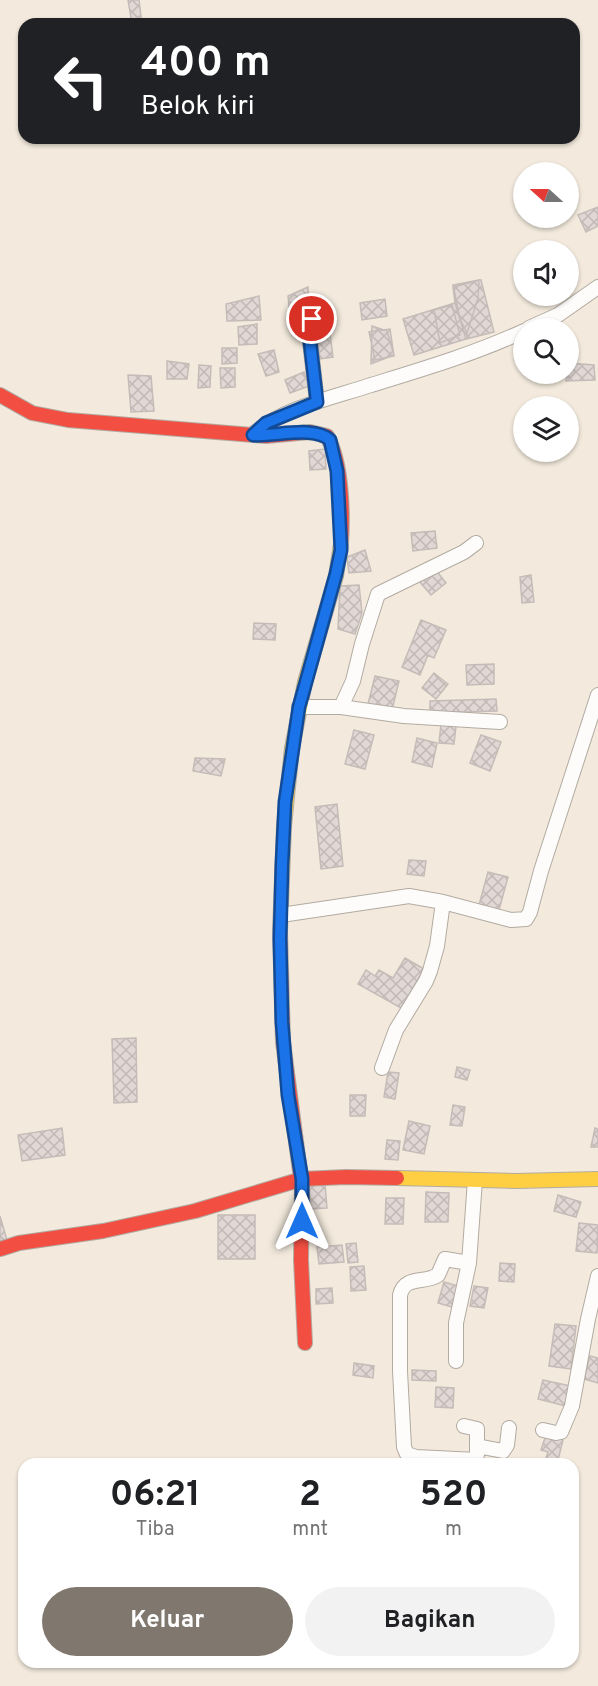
<!DOCTYPE html>
<html lang="id">
<style>
body{margin:0;font-family:Overpass,sans-serif;background:#f2f2f2;color:#202124;height:100vh;display:flex;flex-direction:column;font-size:22px;white-space:nowrap}
*{box-sizing:border-box;margin:0}
p{font-size:20px;color:#757577}
.icon{flex:none;width:33px;height:33px;fill:none;stroke:currentColor;stroke-width:2;stroke-linecap:round;stroke-linejoin:round}
.map{position:relative;flex:1;overflow:hidden}
.drawer{position:absolute;left:18px;top:1458px;width:561px;height:210px;display:flex;flex-direction:column;background:#fff;border-radius:18px;box-shadow:0 2px 4px #0004}
.drawer>*{flex:none}
.guide{position:absolute;left:18px;top:18px;width:562px;height:126px;border-radius:18px;box-shadow:0 2px 4px #0004;background:#202124;color:#fff;overflow:hidden}
.needle{width:39px;rotate:291deg}
.tools{position:absolute;left:513px;top:162px;display:grid;gap:12px}
.tools a{display:grid;place-items:center;width:66px;height:66px;border-radius:50%;background:#fff;box-shadow:0 2px 4px #0004;font-size:30px}
.pin{position:absolute;display:grid;place-items:center;width:51px;height:51px;color:#fff;margin:-26px;border:3px solid #fff;border-radius:50%;box-shadow:0 2px 6px #0007}
.me{position:absolute;width:66px;margin:-33px;rotate:0deg;stroke-linejoin:round;filter:drop-shadow(0 0 4px #0008)}
.turn{display:flex;align-items:center;gap:21px;height:126px;padding:0 24px;font-size:27px}
.turn .icon{width:78px;height:78px;stroke-width:2.5}
.turn b{display:block;font-size:42px;line-height:51px}
.eta{display:flex;justify-content:space-evenly;align-items:center;height:102px;text-align:center}
.eta b{font-size:36px;font-weight:700;line-height:42px}
.primary-button{display:flex;gap:12px;margin-top:auto;padding:12px 24px}
.primary-button a{flex:1;height:69px;border-radius:36px;background:#80786e;color:#fff;font-size:24px;font-weight:700;line-height:69px;text-align:center}
.primary-button a+a{background:#f2f2f2;color:#202124}
.map>svg:first-child{display:block}
</style>
<div class="map">
<svg width="598" height="1686" viewBox="0 0 598 1686">
<defs>
<pattern id="building-cross-hatch" width="8" height="8" patternUnits="userSpaceOnUse" patternTransform="scale(1.5)"><rect width="8" height="8" fill="#e1d7d4"/><path d="M0 0l8 8M0 8l8-8" fill="none" stroke="#c2b9b6"/></pattern>
</defs>
<rect width="100%" height="100%" fill="#f3eadd"/>
<!-- building -->
<path fill="url(#building-cross-hatch)" stroke="#c5bcb8" stroke-width="1.5" d="M128,0h11l3,24h-10z
M598,207v19l-12,6 -8,-17z
M479,280l-1,18 -11,35 -7,-14 -7,-34z
M481,280l13,52 -28,7 -11,-36 -2,-16z
M308,287l1,28 -19,1 -2,-20z
M259,296l2,24 -34,1 -1,-17z
M385,299l2,17 -25,4 -2,-17z
M455,303l11,36 -52,16 -11,-36z
M452,305l8,30 -20,8 -6,-33z
M257,324v20l-18,1 -1,-18z
M329,325l4,32 -13,2 -4,-32z
M372,326l15,5 7,24 -23,9z
M390,329l4,27 -19,4 -6,-28z
M222,348h15v15l-15,1z
M274,350l5,22 -13,4 -8,-22z
M167,361l22,3 -2,15h-20z
M569,363l25,2 1,15 -29,1z
M199,365l12,1 -1,21 -12,1z
M220,368h15v19l-14,1z
M304,372l5,14 -19,7 -5,-13z
M128,375l23,1 3,35 -23,1z
M325,449l1,20 -16,1 -1,-19z
M435,531l2,17 -24,3 -2,-18z
M365,550l6,21 -22,2 -2,-16z
M435,569l11,14 -15,12 -12,-14z
M531,575l3,27 -12,1 -2,-26z
M359,585l3,28 -7,21 -17,-5 2,-43z
M421,620l25,10 -12,28 -6,-3 -8,20 -18,-8z
M254,623l22,1 -1,16 -22,-1z
M494,664v20l-27,1 -1,-20z
M434,673l14,11 -12,15 -14,-11z
M375,676l24,5 -7,29 -24,-6z
M496,699l1,12 -67,2v-12z
M441,724l15,2 -2,18 -15,-1z
M354,730l20,5 -9,34 -20,-5z
M481,735l20,7 -11,29 -20,-8z
M417,738l20,5 -5,24 -20,-5z
M195,758l30,1 -4,17 -28,-5z
M337,804l6,62 -22,3 -6,-62z
M409,860l17,1 -2,15 -17,-2z
M488,872l20,5 -9,33 -20,-5z
M405,958l19,11 -23,39 -43,-24 8,-14 9,6 4,-6 14,8z
M136,1038l1,64 -23,1 -2,-64z
M457,1067l13,3 -3,10 -12,-3z
M388,1072l11,1 -4,26 -11,-2z
M350,1095h16l-1,21h-15z
M453,1105l12,2 -3,19 -12,-1z
M409,1121l21,5 -6,28 -21,-4z
M62,1128l3,27 -43,6 -4,-26z
M595,1128l3,1v18h-7z
M387,1140l13,1 -2,19 -13,-1z
M325,1183l2,25 -16,1 -2,-24z
M426,1192l23,1 -1,29h-23z
M558,1195l23,7 -5,15 -22,-6z
M386,1198h18l-1,26h-18z
M218,1215h37v44h-37z
M0,1216l7,24 -7,2z
M579,1223l19,2 -1,28 -21,-2z
M356,1243l2,19 -10,1 -2,-19z
M342,1245l2,17 -25,2 -2,-17z
M500,1263l15,1 -1,18 -15,-1z
M364,1266l2,24 -15,1 -1,-24z
M444,1282l14,4 -6,21 -14,-4z
M474,1286l14,2 -4,20 -14,-2z
M332,1288l1,15 -17,1v-15z
M555,1324l21,2 -5,43 -22,-3z
M590,1356l8,2v25l-14,-4z
M354,1363l20,3 -1,12 -20,-3z
M412,1370l24,1v10l-24,-1z
M543,1380l28,6 -5,20 -28,-7z
M436,1387l18,1 -1,20 -18,-1z
M546,1435l17,5 -6,24 -12,-3 3,-9 -7,-2z"/>
<g fill="none" stroke-linecap="round" stroke-linejoin="round">
<defs>
<path id="street" d="M313,311l-4,22 8,69
M529,328l29,-13 40,-28
M253,434c33,-27 79,-36 118,-49 52,-16 103,-31 153,-54
M299,707h42l63,9 96,6
M341,707l12,-26 9,-37 16,-50 86,-42 12,-9
M281,915l128,-19 34,6 68,18 15,-1 4,-7 11,-41 57,-176
M382,1068l14,-38 30,-49 4,-10 7,-25 6,-44
M469,1263l-24,-4 -7,16c-14,9 -33,0 -38,20v76l4,76 3,7 9,3 61,3
M456,1361v-38l13,-60 6,-83
M464,1426l13,3v26
M543,1430l13,3 5,-1 11,-26 16,-87 10,-43
M477,1446l26,5 4,-6 2,-17"/>
<path id="slow" d="M280,931l4,-105 8,-78 13,-66 31,-106 5,-32
M397,1178l119,3 82,-2"/>
<path id="jam" d="M0,395l32,18 36,7 198,16 44,-4 17,4c15,27 16,77 14,108
M280,931l3,111 19,145 -1,73 4,83
M0,1249l19,-6 84,-12 92,-20 107,-32 44,-2 51,1"/>
</defs>
<!-- street casing -->
<use href="#street" stroke="#b2aba2" stroke-width="16"/>
<!-- slow casing -->
<use href="#slow" stroke="#b2aba2" stroke-width="16"/>
<!-- jam casing -->
<use href="#jam" stroke="#b2aba2" stroke-width="16"/>
<!-- street -->
<use href="#street" stroke="#fdfcfa" stroke-width="14"/>
<!-- slow -->
<use href="#slow" stroke="#ffcf43" stroke-width="14"/>
<!-- jam -->
<use href="#jam" stroke="#f24e42" stroke-width="14"/>
</g>
<g fill="none" stroke-linecap="round" stroke-linejoin="round">
<defs>
<path id="route" d="M302,1221v-42l-14,-84 -6,-73 -2,-83 2,-74 3,-63 14,-95 37,-133 5,-24 -4,-79 -7,-31c-16,-15 -56,-3 -77,-5l13,-12 51,-21 -8,-69 3,-14"/>
</defs>
<!-- route casing -->
<use href="#route" stroke="#114b97" stroke-width="15"/>
<!-- route -->
<use href="#route" stroke="#1a73e8" stroke-width="10"/>
</g>
</svg>
<div class="tools">
<a><svg class="needle" viewBox="-14 -14 28 28"><path d="M0-13l5 13h-10z" fill="#e53935"/><path d="M0 13l5-13h-10z" fill="#757577"/></svg></a>
<a><svg class="icon" aria-label="sound" viewBox="0 0 24 24"><path d="M4 9h4l5-4v14l-5-4H4zM17 9q2 3 0 6"/></svg></a>
<a><svg class="icon" aria-label="search" viewBox="0 0 24 24"><circle cx="10" cy="10" r="6"/><path d="M15 15l6 6"/></svg></a>
<a><svg class="icon" aria-label="layers" viewBox="0 0 24 24"><path d="M12 4l9 5-9 5-9-5zM3 14l9 5 9-5"/></svg></a>
</div>
<div class="pin" style="left:312px;top:319px;background:#d93025"><svg class="icon" aria-label="arrive" viewBox="0 0 24 24"><path d="M6 21V4h12l-3 4 3 4H6"/></svg></div>
<svg class="me" style="left:302px;top:1221px" viewBox="-20 -20 40 40"><path d="M0-17L14 15 0 8-14 15z" fill="#1a73e8" stroke="#fff" stroke-width="4"/></svg>
<div class="guide">
<div class="turn"><svg class="icon" aria-label="left" viewBox="0 0 24 24"><path d="M17 20v-9H6M10 6l-5 5 5 5"/></svg><div><b>400 m</b>Belok kiri</div></div>
</div>
<section class="drawer">
<div class="eta">
<div><b>06:21</b><p>Tiba</p></div>
<div><b>2</b><p>mnt</p></div>
<div><b>520</b><p>m</p></div>
</div>
<div class="primary-button"><a>Keluar</a><a>Bagikan</a></div>
</section>
</div>
